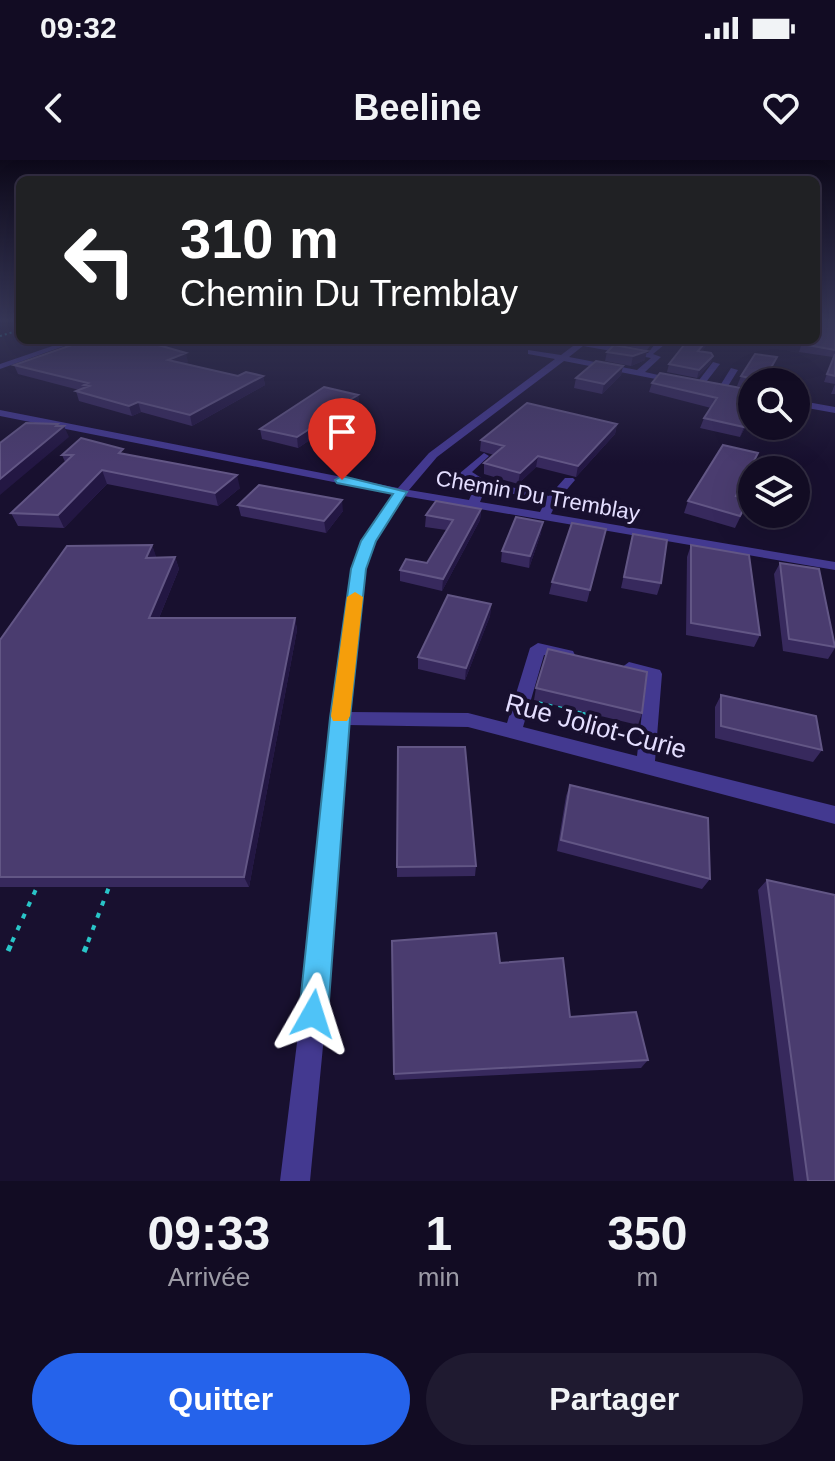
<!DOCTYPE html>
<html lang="fr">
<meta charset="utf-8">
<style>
body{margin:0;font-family:Arial,sans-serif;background:#1f1a30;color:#f1f3f6;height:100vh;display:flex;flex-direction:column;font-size:30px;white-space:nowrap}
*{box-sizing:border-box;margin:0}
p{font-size:26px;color:#9c9ba6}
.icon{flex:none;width:44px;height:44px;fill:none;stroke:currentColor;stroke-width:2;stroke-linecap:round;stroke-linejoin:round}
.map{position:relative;height:1021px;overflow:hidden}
.drawer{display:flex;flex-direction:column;background:#120c23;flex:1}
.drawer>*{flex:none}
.banner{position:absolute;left:16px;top:16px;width:804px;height:168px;border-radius:12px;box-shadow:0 8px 32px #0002,0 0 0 2px #312c41;background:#202124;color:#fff;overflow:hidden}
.tools{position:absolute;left:738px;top:208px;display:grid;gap:16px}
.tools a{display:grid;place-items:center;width:72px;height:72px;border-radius:50%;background:#120c23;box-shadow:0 8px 32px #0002,0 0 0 2px #312c41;font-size:40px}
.pin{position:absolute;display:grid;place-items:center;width:68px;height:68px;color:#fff;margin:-82px -34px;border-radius:50% 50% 50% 0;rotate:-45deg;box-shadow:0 0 8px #0007}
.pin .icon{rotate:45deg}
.me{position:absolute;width:88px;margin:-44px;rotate:6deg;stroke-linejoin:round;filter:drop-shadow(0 0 6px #0008)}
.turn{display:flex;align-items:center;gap:28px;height:168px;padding:0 32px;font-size:36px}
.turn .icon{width:104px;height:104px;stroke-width:2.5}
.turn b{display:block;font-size:56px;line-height:68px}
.eta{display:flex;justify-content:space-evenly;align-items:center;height:136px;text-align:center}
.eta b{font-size:48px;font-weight:800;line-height:56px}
.action{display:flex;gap:16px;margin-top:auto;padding:16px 32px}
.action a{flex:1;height:92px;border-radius:48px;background:#2563eb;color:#fff;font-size:32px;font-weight:800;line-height:92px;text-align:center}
.action a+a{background:#1f1a30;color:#f1f3f6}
.status{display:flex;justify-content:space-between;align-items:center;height:56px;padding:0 40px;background:#120c23;direction:ltr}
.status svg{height:22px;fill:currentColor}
header{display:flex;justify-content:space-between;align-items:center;height:104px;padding:0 32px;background:#120c23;font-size:36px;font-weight:800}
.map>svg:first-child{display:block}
</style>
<div class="status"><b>09:32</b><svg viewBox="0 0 49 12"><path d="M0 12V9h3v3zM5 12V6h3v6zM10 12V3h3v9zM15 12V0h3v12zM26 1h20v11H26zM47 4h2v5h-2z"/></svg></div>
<header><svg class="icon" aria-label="back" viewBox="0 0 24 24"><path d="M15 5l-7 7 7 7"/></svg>Beeline<svg class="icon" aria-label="heart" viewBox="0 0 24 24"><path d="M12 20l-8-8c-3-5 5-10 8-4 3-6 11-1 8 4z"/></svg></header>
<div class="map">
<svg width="835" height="1021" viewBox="0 0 835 1021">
<rect width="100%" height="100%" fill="#18102f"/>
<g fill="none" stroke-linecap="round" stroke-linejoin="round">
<!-- path-far3 -->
<path stroke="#29c5c8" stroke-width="2" stroke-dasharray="2 3" stroke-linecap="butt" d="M0,176l20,-6"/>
<!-- path-far2 -->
<path stroke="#29c5c8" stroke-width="3" stroke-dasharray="4 6" stroke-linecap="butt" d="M539,541l67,16
M581,574l4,-6 -1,-16"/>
<!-- path-far1 -->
<path stroke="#29c5c8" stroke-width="4" stroke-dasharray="5 8" stroke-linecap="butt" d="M12,782l25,-55
M88,782l21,-55"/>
<!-- path -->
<path stroke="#29c5c8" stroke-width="5" stroke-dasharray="6 10" stroke-linecap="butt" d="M8,791l5,-11
M84,792l5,-12"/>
<!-- minor -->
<path fill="#433990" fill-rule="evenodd" d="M70,180h11l-81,29v-5z
M581,180l67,13 7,-9 -13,-4 22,1v4l-11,9 8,3 -16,15 35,8 -4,3 -112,-22 -127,96 -28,33 60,10 7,-16 -16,-11 24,-20 5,3 -17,16 14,9 63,15 16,-18h8l2,2 -18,21 -6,13 284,48v8l-431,-74 -29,45 -9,28 -17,143 119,1 39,10 23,-75 8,-5 35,8 2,4 -8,5 -23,-5 -21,72 114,29 9,-78 -23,-6 -2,-4 8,-6 31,8 2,4 -7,87 180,45v18l-367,-97 -120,-2 -16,228 -22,228h-30l28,-228 23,-235 21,-149 11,-28 31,-47 -394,-78v-6l398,78 31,-35 126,-94 -27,-5v-4l33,5zM583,186l68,12 -14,12 -68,-13zM486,327l59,15 -5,10 -60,-10z
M713,202l7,2 -17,22h-6l-1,-2z
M731,208l7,2 -13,21h-6l-1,-2z
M796,240l39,7v6l-39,-7z"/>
</g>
<!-- wall -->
<path fill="#37295d" d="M835,160v74h-4l4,-10 -11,-2 9,-25 -34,-5 2,-6 -38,-6h53z
M86,180h95v1l-15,6 22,15 -4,1 54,13h25l2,9 -73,41 -51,-14 -9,4 -53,-15 -3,-10 3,-1 -61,-16 -4,-9z
M627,180h24l-1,6 -3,4 -21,-4z
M614,185l31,15 -14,6 -26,-5 2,-9z
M701,192l12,4 -3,8 -13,14 -30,-6 2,-8z
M623,206l-2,9 -19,19 -28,-6 2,-10z
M773,207l-8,15h-13v7l-15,-3 4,-10z
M652,223l100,7v28h-2l-10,19 -40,-9 4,-10 7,-10 -62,-16z
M358,235l1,10 -31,19 1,3 -31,21 -36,-9 -2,-10z
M617,264l-2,10 -39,43 -40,-10 -18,17 -34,-10v-11l10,-8 -14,-4 1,-11z
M62,295h63l115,33 -22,18 -111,-22 -43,44 -46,-2 -7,-13 54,-51z
M753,303l-16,33 12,3 -14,29 -51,-15 4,-12z
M238,345l105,6 -17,22 -85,-17z
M481,349l-1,11 -38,71 -42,-10v-11l27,-7 19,-33 -21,-3 1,-12z
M606,369l-19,73 -38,-8 3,-12z
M541,373l-12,35 -28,-6 1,-11z
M633,374l28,49 -4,12 -36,-7z
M152,385l4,13 19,-1 4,12 -20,49h136l2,12 -48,257h-249v-247z
M691,385l69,90 -6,12 -68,-12 1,-78z
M780,403l55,81v4l-7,11 -45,-8 -9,-77z
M491,444l-1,12 -25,64 -47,-11v-12z
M536,528l106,25 -4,12 -104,-25z
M721,535l101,55 -9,12 -98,-24v-31z
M570,625l140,94 -8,10 -145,-38 9,-55z
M476,706l-1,10 -78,1v-10z
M767,720l68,301h-41l-36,-291z
M500,803l70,54 78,43 -7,8 -246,12 -1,-6z"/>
<!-- shaded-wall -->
<path fill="#231743" d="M160,180h21v1l-28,11 -2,-9z
M707,180h4l-15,19 2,-8z
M647,191l-2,9 -14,6 2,-10z
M186,193l2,9 -17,7 -3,-9z
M713,196l-3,8 -13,14 2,-8z
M623,206l-2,9 -19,19 2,-10z
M263,216l2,9 -73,41 -2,-11z
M358,235l1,10 -31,19 1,3 -31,21 -1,-11 26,-21z
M138,242l3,10 -9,4 -3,-10z
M752,252l-2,6 -10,19 4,-10z
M58,264l3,5 3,-3 5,11 -69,58v-16z
M617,264l-2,10 -39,43 2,-11z
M538,296l-2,11 -18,17 2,-11z
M102,310l5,14 -43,44 -6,-13z
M237,315l3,13 -22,18 -3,-13z
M342,340l1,11 -17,22 -2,-12z
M481,349l-1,11 -38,71 1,-12z
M543,362l-2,11 -12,35 1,-12z
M152,385l4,11 -6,13 -4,-11z
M175,397l4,12 -25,61 -5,-12z
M491,444l-1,12 -25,64 1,-12z
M295,458l2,12 -48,257 -5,-10z"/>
<!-- building -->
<path fill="#4a3c6f" stroke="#625685" stroke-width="2" d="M816,160h19v30l-33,-6 3,-4h11z
M86,180h74l-9,3 35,10 -18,7 70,16 8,-4 17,4 -73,39 -52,-13 -9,4 -53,-15 13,-5 -5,-1 4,-2 -74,-18z
M688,180h19l-9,11 13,2 2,3 -14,14 -30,-6z
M614,185l33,6 -14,5 -26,-4z
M755,194l22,3 -14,25h-5v-2l-17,-4z
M835,194v22l-8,-2z
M596,201l27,5 -19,18 -28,-6z
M660,213l92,17v22l-8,15 -40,-9 13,-20 -65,-15z
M324,227l34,8 -35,21 5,1 -31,20 -37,-8z
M527,243l90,21 -39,42 -40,-10 -18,17 -36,-10 20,-17 -23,-6z
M26,263l32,1 -2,2h8l-64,53v-36z
M81,278l42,11 -4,4 118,22 -22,18 -113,-23 -44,45 -47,-2 62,-58h-11z
M723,285l35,8 -22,43 13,3 -9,17 -52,-15z
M259,325l83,15 -18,21 -86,-16z
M436,341l45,8 -38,70 -43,-9 6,-11 21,4 26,-43 -27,-5z
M516,357l27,5 -13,34 -28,-5z
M572,363l34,6 -16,61 -38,-8z
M633,374l34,6 -6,43 -37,-6z
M152,385l-6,13 29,-1 -26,61h146l-51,259h-244v-237l67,-94z
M691,385l58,10 11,80 -69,-12z
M780,403l39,6 16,78 -46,-8z
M448,435l43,9 -25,64 -48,-11z
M548,489l99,23 -5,41 -106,-25z
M721,535l95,21 6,34 -101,-24z
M398,587h67l11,119 -79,1z
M570,625l138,33 2,61 -149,-39z
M767,720l68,15v286h-27z
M496,773l4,30 63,-5 7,59 66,-5 12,48 -254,14 -2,-133z"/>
<!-- sky -->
<linearGradient id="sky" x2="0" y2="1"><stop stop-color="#0d091a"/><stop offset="0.53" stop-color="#373758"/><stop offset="1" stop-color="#373758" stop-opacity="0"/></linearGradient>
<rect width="835" height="303" fill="url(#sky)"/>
<!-- route -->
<path fill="#4fc3f7" stroke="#337fa1" stroke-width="2" d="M342,316l65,16 -31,49 -10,28 -16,149 -22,296 -5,10 -10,4 -10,-4 -4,-10 31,-296 21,-149 10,-28 32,-47 -56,-11 -2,-3z"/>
<!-- slow -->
<path fill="#f59e0b" d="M355,432l8,5 -13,119 -3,5h-14l-2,-5 16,-119z"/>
<g text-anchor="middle" stroke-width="8" stroke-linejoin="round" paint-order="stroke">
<!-- far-street labels -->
<g font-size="22" fill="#e4deff" stroke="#18102f">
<text transform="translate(538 335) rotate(10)" y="8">Chemin Du Tremblay</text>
</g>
<!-- street labels -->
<g font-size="26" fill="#e4deff" stroke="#18102f">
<text transform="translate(596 566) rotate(15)" y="9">Rue Joliot-Curie</text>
</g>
</g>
</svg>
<div class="tools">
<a><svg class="icon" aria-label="search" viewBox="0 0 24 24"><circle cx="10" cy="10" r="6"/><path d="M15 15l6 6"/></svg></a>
<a><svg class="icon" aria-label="layers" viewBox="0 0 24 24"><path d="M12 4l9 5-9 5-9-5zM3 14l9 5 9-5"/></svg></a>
</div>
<div class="pin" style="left:342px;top:320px;background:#d93025"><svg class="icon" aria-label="arrive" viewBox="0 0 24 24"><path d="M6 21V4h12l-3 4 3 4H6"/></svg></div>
<svg class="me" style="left:313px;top:854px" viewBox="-20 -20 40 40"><path d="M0-17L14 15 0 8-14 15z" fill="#4fc3f7" stroke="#fff" stroke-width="4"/></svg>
<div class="banner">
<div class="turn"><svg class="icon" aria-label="left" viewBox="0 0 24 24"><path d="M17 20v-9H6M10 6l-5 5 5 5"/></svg><div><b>310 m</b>Chemin Du Tremblay</div></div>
</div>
</div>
<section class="drawer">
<div class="eta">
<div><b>09:33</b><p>Arrivée</p></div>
<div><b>1</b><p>min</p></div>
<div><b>350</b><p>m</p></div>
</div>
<div class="action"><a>Quitter</a><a>Partager</a></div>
</section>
